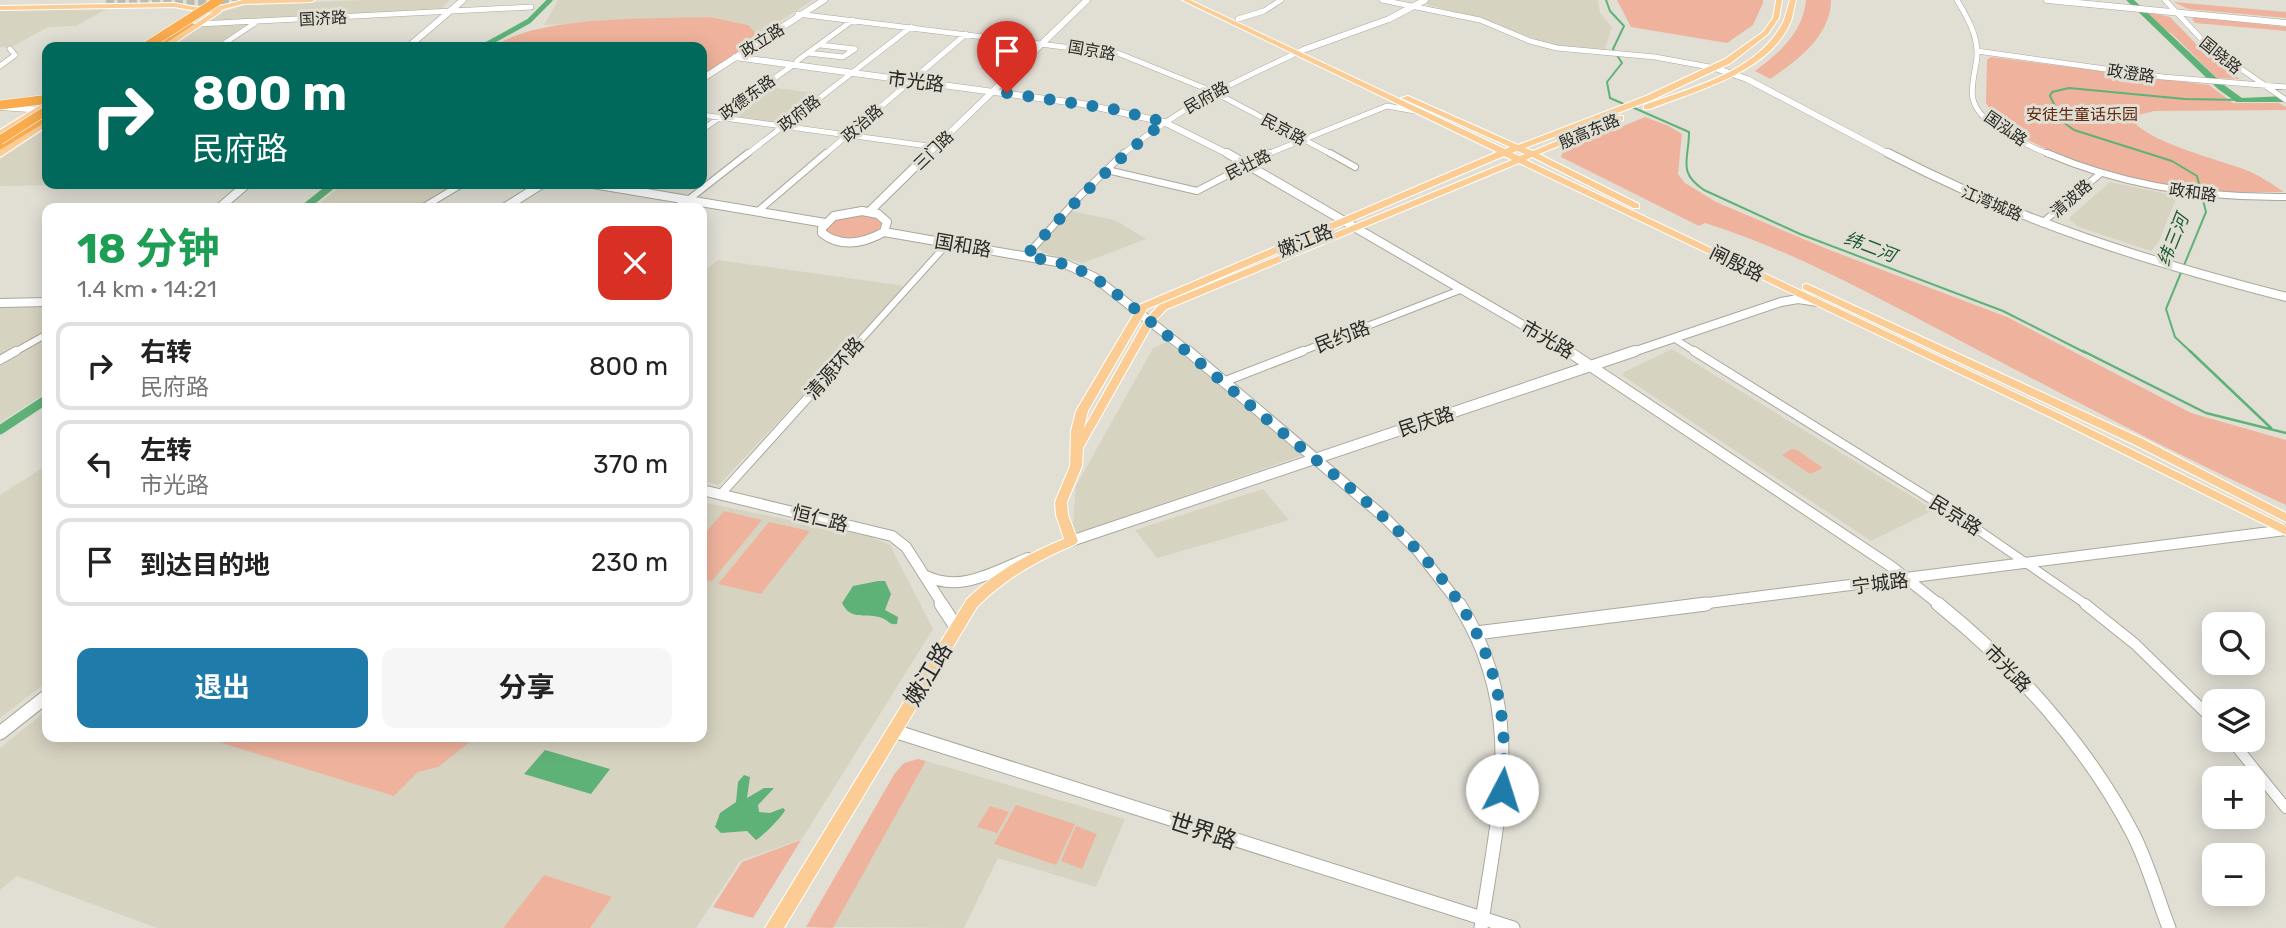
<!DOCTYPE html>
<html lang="zh">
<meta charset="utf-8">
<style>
body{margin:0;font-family:Rubik,"Noto Sans SC",sans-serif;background:#f6f6f6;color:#222;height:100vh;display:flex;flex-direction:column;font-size:26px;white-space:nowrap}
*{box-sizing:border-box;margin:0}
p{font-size:23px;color:#767676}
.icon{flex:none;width:38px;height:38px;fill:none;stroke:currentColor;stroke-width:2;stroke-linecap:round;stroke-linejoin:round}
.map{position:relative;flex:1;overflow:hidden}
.sheet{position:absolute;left:42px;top:203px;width:665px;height:539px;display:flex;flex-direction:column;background:#fff;border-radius:14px;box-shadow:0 4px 18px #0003}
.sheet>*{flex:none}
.guide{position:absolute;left:42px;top:42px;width:665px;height:147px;border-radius:14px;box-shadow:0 4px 18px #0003;background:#00695c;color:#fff;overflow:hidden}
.buttons{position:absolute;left:2202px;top:612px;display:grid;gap:14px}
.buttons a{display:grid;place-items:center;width:63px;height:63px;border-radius:14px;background:#fff;box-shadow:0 4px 18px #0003;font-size:35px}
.pin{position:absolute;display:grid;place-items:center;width:60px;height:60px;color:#fff;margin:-72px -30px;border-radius:50% 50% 50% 0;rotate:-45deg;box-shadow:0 0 7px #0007}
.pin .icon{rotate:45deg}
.me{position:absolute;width:77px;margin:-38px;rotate:5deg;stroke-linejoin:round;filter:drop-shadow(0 0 5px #0008)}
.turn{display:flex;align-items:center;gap:24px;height:147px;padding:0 35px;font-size:32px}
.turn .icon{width:91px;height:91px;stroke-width:2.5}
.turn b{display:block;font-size:49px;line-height:60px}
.round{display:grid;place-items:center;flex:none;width:74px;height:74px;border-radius:14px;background:#f6f6f6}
.summary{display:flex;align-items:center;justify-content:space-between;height:119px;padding:0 35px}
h1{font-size:42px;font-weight:700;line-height:52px;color:#1e9e55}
.button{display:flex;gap:14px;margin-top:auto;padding:14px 35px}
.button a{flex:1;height:80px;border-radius:14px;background:#1f7caa;color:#fff;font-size:28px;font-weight:700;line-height:80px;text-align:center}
.button a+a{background:#f6f6f6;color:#222}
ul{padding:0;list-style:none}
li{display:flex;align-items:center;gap:21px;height:88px;margin:0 14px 10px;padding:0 21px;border:4px solid #e0e0e0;border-radius:14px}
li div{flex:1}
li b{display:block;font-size:26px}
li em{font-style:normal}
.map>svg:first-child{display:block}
</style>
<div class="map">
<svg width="2286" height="928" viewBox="0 0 2286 928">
<rect width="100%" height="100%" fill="#e1dfd4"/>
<!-- built -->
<path fill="#d7d3c1" d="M363,0h87l-10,10 -234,12 13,-9 27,-8z
M558,0h255l-56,36 -9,-11 -38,-8 -166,8z
M1429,0h169l2,13 12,14 -8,24 -50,-5 -71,-26 -54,-15 -3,-2z
M110,7l-34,19 -28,1 -38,21 -10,-1v-38z
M249,23l-36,24h-44l32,-21z
M768,87l48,6 -38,30 -51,-7z
M47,128v56h88l-135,2v-27z
M2110,182l67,14 -18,45 -8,10 -72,-24 -9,-7v-3z
M343,184h118l-40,24h-107z
M1071,211l44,9 31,19 -63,24 -38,-10 -7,-5z
M718,260l187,26 -186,199 -17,-4v-208z
M47,304v27l-47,26v-52z
M47,338v54l-47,31v-59z
M1167,342l136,113 -231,80 4,-49 77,-138z
M1672,349l262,161 -63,31 -248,-165 1,-4z
M47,465v217l-47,36v-223z
M1263,489l26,31 -132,38 -22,-28z
M702,502l166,34 22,9 43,84 -131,210 -62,22 -44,67h-539l-140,-52 -17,14v-142l47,-38v27h655z
M926,761l199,58 -29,68 -98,-29 -34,70 -131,-1z"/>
<!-- green -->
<path fill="#efb39d" d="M1617,0h146v3l-10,22 -26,18 -96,-16z
M1806,0h25c0,36 -34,61 -61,79l-15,-8c24,-18 48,-38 51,-71z
M2174,2l112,10v6l-98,-9z
M2147,12l23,5 31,32 39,30 -23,-1 -45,-44 -20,-13z
M710,17l38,8 12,13 -58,38v-29h-208c43,-32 160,-28 216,-30z
M2196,17l90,10v4l-91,-8 -3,-4z
M1991,57l218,28 24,18h46l7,4v3l-132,1 -23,6c10,24 90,43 115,53 13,5 26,14 38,22 -30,0 -60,1 -91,-3 -53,-7 -180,-36 -207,-86l1,-43z
M1645,117l24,9 13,8 -4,40 7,9 31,19 111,47 180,68 184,96 95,27v65c-112,-51 -222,-110 -331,-167 -81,-42 -163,-88 -250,-115l-6,3 -138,-69 2,-6z
M849,214l25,1 9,8 -9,12 -29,5 -17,-6 -2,-5 4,-7z
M1792,449l5,1 26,18 -13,6 -28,-19z
M724,511l38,9 -50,61 -10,-2v-42z
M769,522l41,9 -49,63 -43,-10z
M216,737h260l-38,30 -20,5 -24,24 -182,-56z
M918,759l8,2 -93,167 -27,-1 89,-154 9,-10z
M1016,805l59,19 -19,41 -62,-21z
M990,806l19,6 -12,21 -20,-6z
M1076,826l21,8 -15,35 -21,-8z
M801,840l-48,78 -40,-11 29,-45z
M544,875l68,22 -22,31h-87z"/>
<!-- water -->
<path fill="#5fb277" d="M878,581h7l6,13 -6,16 13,7 -1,7c-8,1 -8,-3 -15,-6 -15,-6 -31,4 -40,-15l11,-17z
M545,750l65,19 -19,25 -67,-20z
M744,775l6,2 -3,21 17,-10h10l-16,17 1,7 11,1 13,-5 2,2c-2,6 -23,27 -29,30l-9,-9 -26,2 -6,-6 5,-14 16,-11 2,-20z"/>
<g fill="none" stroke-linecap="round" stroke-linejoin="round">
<!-- stream-far1 -->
<path stroke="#5fb277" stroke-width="2" d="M1606,0l4,11 14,15 -11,23 9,14 -15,19 3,16 16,7
M1632,107l57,25c0,28 -12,40 15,58l96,44 203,77 83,42
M2192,353l-17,-16 -9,-28 40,-97 -9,-36 -25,-15 -98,-31 -11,-8 -13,-26 2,-4 17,-4 116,11 58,1"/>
<!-- stream -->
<path stroke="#5fb277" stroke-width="2.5" d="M2083,351l123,62 80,20
M2190,351l81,77"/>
<!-- canal-far2 -->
<path stroke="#5fb277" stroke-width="5" d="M482,47l47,-26 21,-21"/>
<!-- canal-far1 -->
<path stroke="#5fb277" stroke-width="7" d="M304,208l30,-24"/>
<!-- canal -->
<path stroke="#5fb277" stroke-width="9" d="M0,430l47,-31"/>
<!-- river -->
<path fill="#5fb277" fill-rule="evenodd" d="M2126,0h8l90,85 18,13 44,-2v6h-50l-18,-13z"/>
<!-- primary-tunnel -->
<path stroke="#bcbbb1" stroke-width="8" stroke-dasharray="8 3.5" stroke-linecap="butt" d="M106,4l145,-4"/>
<defs>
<path id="street-far3" d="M1382,0l98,20 50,21 27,7 98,9 60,11
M1957,0c10,17 21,35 20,56 -1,14 -7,29 -4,43 7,28 54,46 78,56
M2165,0l43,46 78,54
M798,14l322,40 94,38 119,63
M1238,19l26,-8 17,-11
M199,24l332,-17
M219,47l36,-24
M1977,51l186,26 123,10
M808,53l35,4 12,-8 -35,-4
M797,61l56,-41
M0,66l15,-11 -5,-6
M702,115l233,32
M702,130l91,-65
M746,155l165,-128
M824,155l142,-121
M1122,155c55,-47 116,-75 181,-105
M1265,155l122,-49 28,5"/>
<path id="street-far2" d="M1330,153l25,14
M2047,153c77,33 156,45 239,44
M1107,170l90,21 73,-38
M688,200l60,-47
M422,208l40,-24
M758,211l68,-58
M2042,223l59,-50
M1026,256l54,-60 44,-43
M1675,339l22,14
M13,353l34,-19
M849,353l99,-110
M1298,353l162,-63"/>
<path id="street-far1" d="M1694,351l264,165 129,89
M0,360l16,-9
M1223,382l80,-31
M721,494l129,-143"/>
<path id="street" d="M2085,604l50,40 79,77
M2231,740l55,68"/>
<path id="secondary-far3" d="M2047,0l239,23
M408,47l55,-47
M1303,50l86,-31 36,-19
M735,57l348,47 81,18 66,33
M1715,68l32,11 144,76
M702,79l122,-79
M0,107l44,3
M927,155l160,-155"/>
<path id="secondary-far2" d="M1227,153l344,200
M1888,153c133,69 254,107 398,144
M593,184l232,39
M219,208l28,-24
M504,208l38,-24
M677,208l11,-8
M862,211l16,3 9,8 -3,10c-20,11 -43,16 -62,1v-5l12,-12z
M869,212l60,-59
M884,232l179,31 31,14 96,76
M0,303l47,-1
M1630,353l151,-51 17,-3 20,3"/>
<path id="secondary-far1" d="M1188,351l196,166 34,34 42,54
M1568,351l324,216 48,38
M702,490l190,46 14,11 37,58
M1071,541l564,-190
M926,576c35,17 69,-5 102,-18
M1692,605l594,-75"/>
<path id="secondary" d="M941,604l15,23
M1459,604c68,107 39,207 22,324
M1938,604c77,62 149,141 195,230 15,29 24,63 36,94
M1476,633l230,-29
M894,731l619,197
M0,733l47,-37"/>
<path id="primary" d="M243,0h72l-3,2 -69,2 -22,6v2l-52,35h-9l53,-35 -5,1 -34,-6 -174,3v-4l174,-3 34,6z
M1182,0h8l315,149 5,-2 -109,-49 7,-2 110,49 128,-49 79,-37 38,-27 10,-14 3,-18h6l-3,18 -11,16 -37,29 -79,37 -127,48 8,3 84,-35h6v4l-84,34 100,50v4h-6l-101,-51 -6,3 532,253 228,113v9l-236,-118 -531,-254 -352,146 -13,13 -71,126 -1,18 -15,36 1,13 10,26 -2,3c-38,16 -70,34 -99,63l-193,321h-19l202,-329c28,-27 60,-45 97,-60l-8,-24 -1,-13 15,-36 1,-35 5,-20 63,-106 358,-153zM1517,151l8,3 -5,2 -8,-3zM1504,156l8,4 -353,145 -14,15 -61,108 4,-17 59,-102z
M1790,0h6c-2,7 -3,15 -5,21 -20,51 -95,70 -141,88h-6v-4c48,-18 110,-32 137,-79 5,-8 6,-18 9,-26z
M44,103h3v5l-47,28v-6z
M44,121h3v5l-47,31v-7z
M1807,284l336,155 143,74v9l-151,-77 -332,-156v-4z"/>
<path id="highway" d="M188,22l7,2 -35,23h-9z
M47,114v7l-47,29v-7z"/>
</defs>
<!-- street-far3 casing -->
<use href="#street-far3" stroke="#aaa79d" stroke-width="6"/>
<!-- street-far2 casing -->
<use href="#street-far2" stroke="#aaa79d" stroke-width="8"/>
<!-- street-far1 casing -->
<use href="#street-far1" stroke="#aaa79d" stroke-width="10"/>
<!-- street casing -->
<use href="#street" stroke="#aaa79d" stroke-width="12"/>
<!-- secondary-far3 casing -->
<use href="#secondary-far3" stroke="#aaa79d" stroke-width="7"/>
<!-- secondary-far2 casing -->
<use href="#secondary-far2" stroke="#aaa79d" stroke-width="10"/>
<!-- secondary-far1 casing -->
<use href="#secondary-far1" stroke="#aaa79d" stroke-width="12"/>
<!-- secondary casing -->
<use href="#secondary" stroke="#aaa79d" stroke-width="15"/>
<!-- primary casing -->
<use href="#primary" stroke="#fff" stroke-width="2"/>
<!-- highway casing -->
<use href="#highway" stroke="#fff" stroke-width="2"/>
<!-- street-far3 -->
<use href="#street-far3" stroke="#fff" stroke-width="5"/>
<!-- street-far2 -->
<use href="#street-far2" stroke="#fff" stroke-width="6"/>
<!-- street-far1 -->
<use href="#street-far1" stroke="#fff" stroke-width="8"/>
<!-- street -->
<use href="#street" stroke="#fff" stroke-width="10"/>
<!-- secondary-far3 -->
<use href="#secondary-far3" stroke="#fff" stroke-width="6"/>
<!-- secondary-far2 -->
<use href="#secondary-far2" stroke="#fff" stroke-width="8"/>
<!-- secondary-far1 -->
<use href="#secondary-far1" stroke="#fff" stroke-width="10"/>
<!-- secondary -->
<use href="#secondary" stroke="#fff" stroke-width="13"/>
<!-- primary -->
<use href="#primary" fill="#fbcd95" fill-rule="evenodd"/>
<!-- highway -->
<use href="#highway" fill="#f9ab4e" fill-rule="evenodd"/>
<defs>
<path id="highway-bridge" d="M145,47l74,-47
M0,105l42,-5
M0,140l47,-30"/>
</defs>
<!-- highway-bridge casing -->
<use href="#highway-bridge" stroke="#fff" stroke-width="10" stroke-linecap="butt"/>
<!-- highway-bridge -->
<use href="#highway-bridge" stroke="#f9ab4e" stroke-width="9"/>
</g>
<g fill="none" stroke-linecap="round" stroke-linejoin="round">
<!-- route -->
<path stroke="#1f7caa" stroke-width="12" stroke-dasharray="0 21.6" d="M1007,93l106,16 51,13c-51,40 -95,85 -138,134l47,10 31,18c58,46 115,95 172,143 122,101 245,183 226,363"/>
</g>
<g text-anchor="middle" stroke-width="6" stroke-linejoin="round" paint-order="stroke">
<!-- far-street labels -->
<g font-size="16" fill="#2a2925" stroke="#e1dfd4">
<text transform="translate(323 18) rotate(-3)" y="6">国济路</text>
<text transform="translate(762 40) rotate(-32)" y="6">政立路</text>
<text transform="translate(1092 50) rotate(10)" y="6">国京路</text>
<text transform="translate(2221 55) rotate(39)" y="6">国晓路</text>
<text transform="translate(2131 73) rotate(8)" y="6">政澄路</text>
<text transform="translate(747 97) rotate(-36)" y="6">政德东路</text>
<text transform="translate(1206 97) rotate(-29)" y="6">民府路</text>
<text transform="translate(799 113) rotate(-38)" y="6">政府路</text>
<text transform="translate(862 123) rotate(-41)" y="6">政治路</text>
<text transform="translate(2006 128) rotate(35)" y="6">国泓路</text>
<text transform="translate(1284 129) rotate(28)" y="6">民京路</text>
<text transform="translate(1589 131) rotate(-23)" y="6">殷高东路</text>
<text transform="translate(933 150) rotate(-44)" y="6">三门路</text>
<text transform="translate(1248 164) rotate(-26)" y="6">民壮路</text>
<text transform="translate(2193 192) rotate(8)" y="6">政和路</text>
<text transform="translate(2071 198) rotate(-41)" y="6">清波路</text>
<text transform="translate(1992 203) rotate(23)" y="6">江湾城路</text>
</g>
<!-- far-park labels -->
<g font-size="16" fill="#612812" stroke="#e1dfd4">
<text x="2082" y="120">安徒生童话乐园</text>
</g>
<!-- far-water labels -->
<g font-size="18" font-style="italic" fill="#1e5a33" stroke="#e1dfd4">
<text transform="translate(2173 240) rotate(-68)" y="6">纬三河</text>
<text transform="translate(1870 247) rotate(21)" y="6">纬二河</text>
</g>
<!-- street labels -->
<g font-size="19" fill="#2a2925" stroke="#e1dfd4">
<text transform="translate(916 81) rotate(7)" y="7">市光路</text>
<text transform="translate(1305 240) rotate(-22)" y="7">嫩江路</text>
<text transform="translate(963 245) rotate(10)" y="7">国和路</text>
<text transform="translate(1737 263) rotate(26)" y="7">闸殷路</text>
<text transform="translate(1342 336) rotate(-21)" y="7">民约路</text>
<text transform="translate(1548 339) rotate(30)" y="7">市光路</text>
<text transform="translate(834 368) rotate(-48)" y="7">清源环路</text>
<text transform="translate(1426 421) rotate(-18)" y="7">民庆路</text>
<text transform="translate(1956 515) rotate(32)" y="7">民京路</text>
<text transform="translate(820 518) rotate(14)" y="7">恒仁路</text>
<text transform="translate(1880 583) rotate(-7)" y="7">宁城路</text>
<text transform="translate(2008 668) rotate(46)" y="7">市光路</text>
</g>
<!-- near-street labels -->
<g font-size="23" fill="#2a2925" stroke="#e1dfd4">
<text transform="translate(928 674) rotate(-59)" y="8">嫩江路</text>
<text transform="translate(1203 831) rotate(18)" y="8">世界路</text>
</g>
</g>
</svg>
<div class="buttons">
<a><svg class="icon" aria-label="search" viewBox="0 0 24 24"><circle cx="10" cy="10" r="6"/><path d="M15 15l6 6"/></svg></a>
<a><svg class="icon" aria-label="layers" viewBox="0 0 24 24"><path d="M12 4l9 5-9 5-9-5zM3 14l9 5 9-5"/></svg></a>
<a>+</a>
<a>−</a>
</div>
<div class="pin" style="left:1007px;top:93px;background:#d93025"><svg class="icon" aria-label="arrive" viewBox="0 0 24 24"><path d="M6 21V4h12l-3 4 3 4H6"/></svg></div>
<svg class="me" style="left:1502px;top:790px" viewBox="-20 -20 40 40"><circle r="19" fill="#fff"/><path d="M0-13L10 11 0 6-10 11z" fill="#1f7caa"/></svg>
<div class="guide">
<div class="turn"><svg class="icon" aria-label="right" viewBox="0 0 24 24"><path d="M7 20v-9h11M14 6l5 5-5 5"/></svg><div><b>800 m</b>民府路</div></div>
</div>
<section class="sheet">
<div class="summary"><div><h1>18 分钟</h1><p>1.4 km · 14:21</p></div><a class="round" style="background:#d93025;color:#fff"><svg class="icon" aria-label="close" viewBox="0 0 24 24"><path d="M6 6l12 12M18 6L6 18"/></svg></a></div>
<ul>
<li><svg class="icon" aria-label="right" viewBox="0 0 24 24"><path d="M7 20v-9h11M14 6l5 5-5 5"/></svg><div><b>右转</b><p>民府路</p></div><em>800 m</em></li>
<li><svg class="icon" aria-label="left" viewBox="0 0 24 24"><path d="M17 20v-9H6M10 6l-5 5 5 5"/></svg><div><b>左转</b><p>市光路</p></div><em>370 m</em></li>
<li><svg class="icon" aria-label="arrive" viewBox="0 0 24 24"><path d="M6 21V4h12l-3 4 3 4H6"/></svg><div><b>到达目的地</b></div><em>230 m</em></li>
</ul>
<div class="button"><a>退出</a><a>分享</a></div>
</section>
</div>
